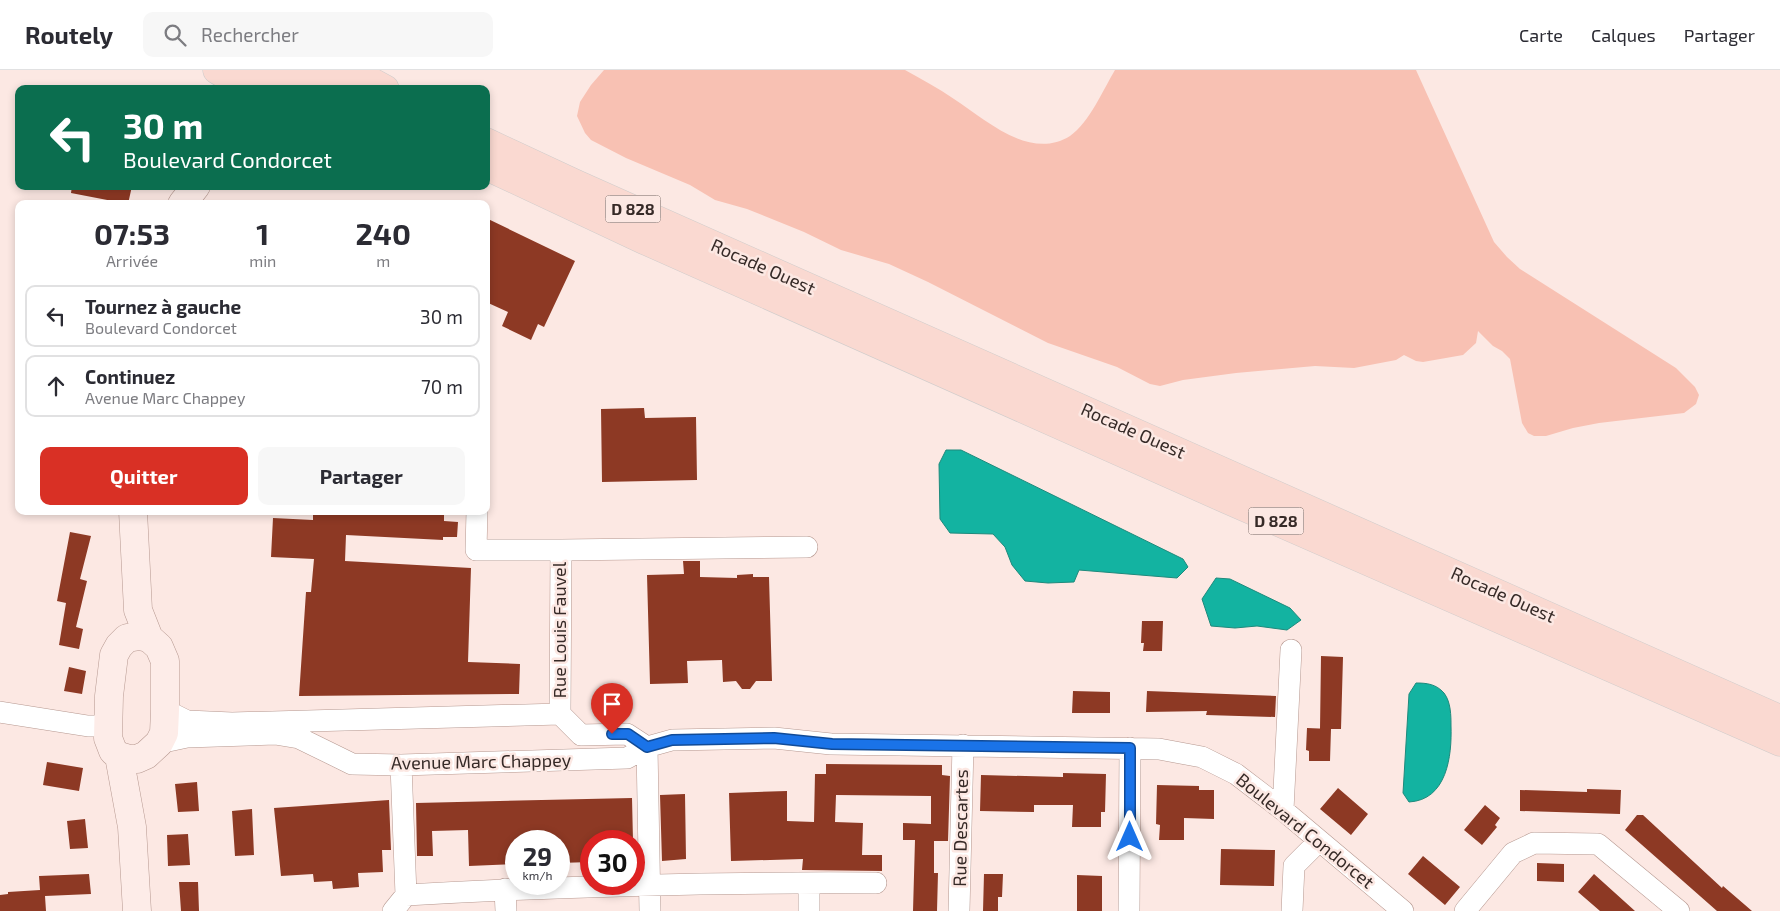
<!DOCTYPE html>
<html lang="fr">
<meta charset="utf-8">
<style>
body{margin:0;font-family:"Exo 2",sans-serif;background:#f7f7f7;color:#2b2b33;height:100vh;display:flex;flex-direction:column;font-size:19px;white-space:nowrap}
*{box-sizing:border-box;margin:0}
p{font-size:16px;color:#7c7c81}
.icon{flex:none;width:28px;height:28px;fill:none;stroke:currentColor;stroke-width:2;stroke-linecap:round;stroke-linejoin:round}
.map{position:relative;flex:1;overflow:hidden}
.drawer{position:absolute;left:15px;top:130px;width:475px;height:315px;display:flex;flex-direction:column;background:#fff;border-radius:10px;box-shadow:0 2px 8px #0003}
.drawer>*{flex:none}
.guide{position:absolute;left:15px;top:15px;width:475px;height:105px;border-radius:10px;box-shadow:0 2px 8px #0003;background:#0b6e4f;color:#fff;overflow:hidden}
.speed{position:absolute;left:505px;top:760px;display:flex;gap:10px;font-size:25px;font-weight:700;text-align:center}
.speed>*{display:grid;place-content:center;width:65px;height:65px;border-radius:50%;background:#fff;box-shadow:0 2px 8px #0003;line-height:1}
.speed small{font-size:12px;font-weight:400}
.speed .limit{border:8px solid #d22;background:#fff;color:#111}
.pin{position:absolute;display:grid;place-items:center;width:42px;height:42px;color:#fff;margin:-51px -21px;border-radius:50% 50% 50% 0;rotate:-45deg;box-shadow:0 0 5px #0007}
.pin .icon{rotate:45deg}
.me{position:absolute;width:55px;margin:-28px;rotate:0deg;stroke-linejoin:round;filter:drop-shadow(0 0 4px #0008)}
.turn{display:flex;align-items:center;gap:18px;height:105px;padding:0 25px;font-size:22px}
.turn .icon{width:65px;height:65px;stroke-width:2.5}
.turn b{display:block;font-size:35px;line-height:42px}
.eta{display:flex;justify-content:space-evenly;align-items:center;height:85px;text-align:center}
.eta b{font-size:30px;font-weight:700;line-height:35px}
.button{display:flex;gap:10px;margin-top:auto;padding:10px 25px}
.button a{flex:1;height:58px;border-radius:10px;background:#d93025;color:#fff;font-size:20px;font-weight:700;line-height:58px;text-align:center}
.button a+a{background:#f7f7f7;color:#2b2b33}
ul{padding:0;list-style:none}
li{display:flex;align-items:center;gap:15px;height:62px;margin:0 10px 8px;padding:0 15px;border:2px solid #e1e1e2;border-radius:10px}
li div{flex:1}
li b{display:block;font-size:19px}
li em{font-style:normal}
header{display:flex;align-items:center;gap:30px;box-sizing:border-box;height:70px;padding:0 25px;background:#fff;border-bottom:1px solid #e1e1e2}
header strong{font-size:24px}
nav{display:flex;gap:28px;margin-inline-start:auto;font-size:18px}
.search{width:350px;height:45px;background:#f7f7f7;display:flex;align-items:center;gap:12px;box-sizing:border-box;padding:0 18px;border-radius:10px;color:#7c7c81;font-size:19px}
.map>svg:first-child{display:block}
</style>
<header>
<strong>Routely</strong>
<div class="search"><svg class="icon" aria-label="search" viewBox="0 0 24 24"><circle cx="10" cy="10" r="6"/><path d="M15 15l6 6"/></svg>Rechercher</div>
<nav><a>Carte</a><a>Calques</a><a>Partager</a></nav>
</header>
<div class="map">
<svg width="1780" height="841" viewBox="0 0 1780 841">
<rect width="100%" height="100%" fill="#fce8e3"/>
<!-- green -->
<path fill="#f8c1b3" d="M604,0h301c16,9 33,18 49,29 32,21 76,62 116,37 19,-13 33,-46 45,-66h301l78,172 13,15 13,12 156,99 19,19 4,8 -3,9 -12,9 -85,10 -26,5 -27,8h-12l-6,-3 -6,-10 -12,-64 -8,-8 -9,-5 -15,-15 -2,12 -13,12 -40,7 -7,-1 -12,-6 -8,5 -42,8 -39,-2 -79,7 -53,7 -23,6 -10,-2 -33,-17 -69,-24 -120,-61 -39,-18 -48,-14 -37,-18 -57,-23 -32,-9 -25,-15 -64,-27 -35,-18 -6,-7 -8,-17 3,-14 11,-17z"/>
<!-- water -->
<path fill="#13b3a1" stroke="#1e8a7c" d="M946,380h15l222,109 5,8 -11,11 -98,-8 -5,12 -26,1 -23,-2 -13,-16 -7,-18 -12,-13 -43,-1 -10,-14 -1,-55z
M1216,508l14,1 60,29 11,12 -14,10 -30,-4 -22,2 -24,-2 -9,-27z
M1416,613c11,0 20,1 28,10 7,9 7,23 7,33 1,30 -4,74 -42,76l-6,-9 6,-99z"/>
<!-- building -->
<path fill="#8d3924" d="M72,116h60l-4,18 -57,-11z
M486,148l89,43 -31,66 -6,-3 -7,16 -29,-14 6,-14 -22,-10z
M644,338l1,10 51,-1 1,63 -95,2 -1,-73z
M313,441h131v10l14,1 -1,15h-14v3l-97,-5 -1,26 126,7 -3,94 52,2 -1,30 -220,2 7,-104h5l3,-33 -43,-2 2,-39 40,2z
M70,462l21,4 -11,43 7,2 -11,46 7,2 -4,20 -20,-4 7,-42 -9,-2z
M683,491h17v16l37,1v-3l16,-1v3h16l3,104h-16l-6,8h-8l-6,-8 -13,1 -1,-22 -35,1 1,22 -38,1 -3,-109 37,-1z
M1142,551h21l-1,30h-19l1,-8h-3z
M1321,586l22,1 -2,72h-21z
M69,597l17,4 -4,23 -18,-3z
M1073,621l37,1v21h-38z
M1147,621l129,5 -1,21 -69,-2 1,-4 -61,1z
M1307,658l24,1 -1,32h-21v-10l-3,-1z
M47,692l36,6 -4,23 -36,-6z
M826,694l116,1v10l8,1 -2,65h-14v32h4l-1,38h-24l2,-71h-12v-17l28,1v-28l-95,-1 -1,27 28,1 -1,32h20v16l-80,-1 1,-11 -72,2 -2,-68 58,-2v30l27,1 1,-48h11z
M1063,703l43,1 -1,38h-4v15h-29l1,-22h-39v7l-54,-1 1,-36 82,2z
M197,712l2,29 -21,1 -3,-28z
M1157,715l42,1v4h15v29l-30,-1v22h-25l1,-15 -4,-1z
M1338,718l30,26 -17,21 -31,-26z
M1587,719l34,1 -1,24 -100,-3v-21l67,2z
M685,724l1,65 -24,2 -2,-66z
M632,728l1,43h-42v21l-32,1v-22h-43v23l-47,2 -1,-36 -36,1 1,25h-16l-1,-53z
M389,730l2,50h-9l1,22 -25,1 1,14 -26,2 -1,-8 -18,1 -1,-8 -32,2 -7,-68z
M1485,735l15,13 -5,7 2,2 -15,18 -18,-15z
M252,739l2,46 -19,1 -3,-45z
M1637,745h6l79,73 1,-2 29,25h-35l-92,-81z
M85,749l3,29 -18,1 -3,-28z
M188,764l2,31 -22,1 -1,-31z
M1221,779l54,1 -1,36 -54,-1z
M1423,786l37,31 -15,18 -37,-31z
M1537,793l27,1v18l-27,-1z
M89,804l2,20 -46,2 1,15h-46v-16l8,-1v-2l32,-2 -1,-14z
M984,804h19l-1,23h-4v14h-15z
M1594,804l41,37h-35l-22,-19z
M1077,805l25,1v35h-25z
M179,812h19l1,29h-18z"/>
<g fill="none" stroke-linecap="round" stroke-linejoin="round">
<defs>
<path id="street" d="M477,441l-1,39h85l-1,164
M561,480l246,-3
M165,640l22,11 45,2 328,-9 21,21 46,-1 20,13
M0,642l88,14h19
M159,673l28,-6 88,-3 24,4 53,26 49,1 226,-7 20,-11 25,-7 102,-2 57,6 328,5 43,8 34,17 47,36 120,101
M647,677l3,164
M401,695l5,130
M1283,740l8,-160
M505,819l1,22
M393,841l13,-16c156,-9 314,-13 470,-12
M809,841v-28
M959,841l4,-166
M1129,841l1,-163
M1292,841l2,-45 25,-25
M1465,841l48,-58 21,-10 64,1 81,67"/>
<path id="secondary" d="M182,134l14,-18
M133,441l5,99 11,28 10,9 6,14v49l-1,23 -5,10 -13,12 -9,4h-8l-10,-3 -6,-5 -5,-13 1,-42 5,-41 5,-9 8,-8 13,-2 9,2
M119,686l13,71 5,84"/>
<path id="primary" d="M217,0c25,17 51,17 75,0
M350,0l35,19
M291,1l30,5 22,13
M486,72l90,42 1204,535
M486,96l158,74 584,260 552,242"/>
</defs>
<!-- street casing -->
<use href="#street" stroke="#b69890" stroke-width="22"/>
<!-- secondary casing -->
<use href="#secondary" stroke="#b69890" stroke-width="29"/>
<!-- primary casing -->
<use href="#primary" stroke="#cfcccb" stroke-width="29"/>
<!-- street -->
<use href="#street" stroke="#fff" stroke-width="21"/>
<!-- secondary -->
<use href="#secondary" stroke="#fdece8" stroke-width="28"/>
<!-- primary -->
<use href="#primary" stroke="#fad9d1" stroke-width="28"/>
</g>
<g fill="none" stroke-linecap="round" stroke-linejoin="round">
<defs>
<path id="route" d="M612,664h16l19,13 25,-7 102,-2 58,6 298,4v89"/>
</defs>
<!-- route casing -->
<use href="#route" stroke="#114b97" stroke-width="12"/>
<!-- route -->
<use href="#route" stroke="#1a73e8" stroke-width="9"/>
</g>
<g text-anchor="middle" stroke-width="5" stroke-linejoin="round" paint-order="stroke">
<!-- shield labels -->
<g fill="#fce8e3" stroke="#71635f" stroke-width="1">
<rect x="605.5" y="125.5" width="55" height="27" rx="4"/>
<rect x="1248.5" y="437.5" width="55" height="27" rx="4"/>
</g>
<g font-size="16" font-weight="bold" fill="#362a27">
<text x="633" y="145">D 828</text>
<text x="1276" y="457">D 828</text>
</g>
<!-- street labels -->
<g font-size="18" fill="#362a27" stroke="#fce8e3">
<text transform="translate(763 197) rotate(24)" y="6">Rocade Ouest</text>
<text transform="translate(1133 361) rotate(24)" y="6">Rocade Ouest</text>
<text transform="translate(1503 525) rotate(24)" y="6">Rocade Ouest</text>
<text transform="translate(560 560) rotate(-90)" y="6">Rue Louis Fauvel</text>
<text transform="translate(481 692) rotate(-1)" y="6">Avenue Marc Chappey</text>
<text transform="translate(961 758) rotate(-89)" y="6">Rue Descartes</text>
<text transform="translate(1305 761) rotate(39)" y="6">Boulevard Condorcet</text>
</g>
</g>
</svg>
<div class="speed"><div>29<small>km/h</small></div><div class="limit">30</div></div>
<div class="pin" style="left:612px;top:664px;background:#d93025"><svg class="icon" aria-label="arrive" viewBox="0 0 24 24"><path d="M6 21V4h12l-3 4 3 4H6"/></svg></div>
<svg class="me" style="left:1130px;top:767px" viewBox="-20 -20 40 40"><path d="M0-17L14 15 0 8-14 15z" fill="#1a73e8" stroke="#fff" stroke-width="4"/></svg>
<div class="guide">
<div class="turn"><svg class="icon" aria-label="left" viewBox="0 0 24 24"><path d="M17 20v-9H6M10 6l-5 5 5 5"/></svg><div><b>30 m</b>Boulevard Condorcet</div></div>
</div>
<section class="drawer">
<div class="eta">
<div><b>07:53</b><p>Arrivée</p></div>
<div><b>1</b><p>min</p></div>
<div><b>240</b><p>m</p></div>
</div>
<ul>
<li><svg class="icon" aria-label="left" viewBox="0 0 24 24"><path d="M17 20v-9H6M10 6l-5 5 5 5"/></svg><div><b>Tournez à gauche</b><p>Boulevard Condorcet</p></div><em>30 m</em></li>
<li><svg class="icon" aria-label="ahead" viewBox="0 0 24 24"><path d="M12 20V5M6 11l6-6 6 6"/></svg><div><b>Continuez</b><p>Avenue Marc Chappey</p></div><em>70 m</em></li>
</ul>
<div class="button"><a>Quitter</a><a>Partager</a></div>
</section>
</div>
